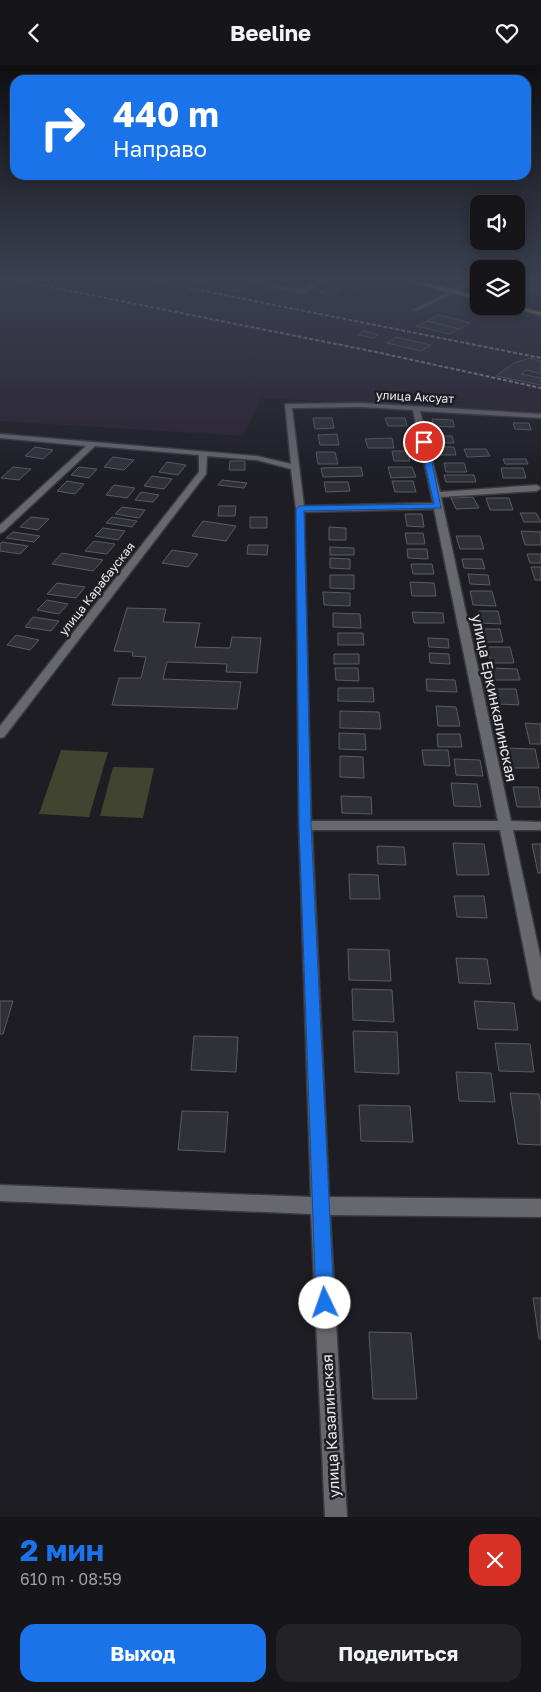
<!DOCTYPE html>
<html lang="ru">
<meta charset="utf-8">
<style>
body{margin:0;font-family:"Golos Text",sans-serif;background:#232327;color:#f1f3f6;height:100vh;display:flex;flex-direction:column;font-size:19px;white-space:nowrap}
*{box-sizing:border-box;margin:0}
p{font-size:16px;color:#9e9fa2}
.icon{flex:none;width:28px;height:28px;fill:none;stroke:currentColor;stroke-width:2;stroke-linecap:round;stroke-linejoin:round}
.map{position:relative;height:1452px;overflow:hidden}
.details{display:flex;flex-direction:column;background:#16161a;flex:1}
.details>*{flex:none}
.top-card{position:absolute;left:10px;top:10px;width:521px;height:105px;border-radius:15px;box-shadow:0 2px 12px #0003,0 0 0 1px #353539;background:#1a73e8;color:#fff;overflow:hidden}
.buttons{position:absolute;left:470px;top:130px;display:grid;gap:10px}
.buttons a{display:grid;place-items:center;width:55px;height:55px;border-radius:10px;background:#16161a;box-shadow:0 2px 12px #0003,0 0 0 1px #353539;font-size:25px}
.pin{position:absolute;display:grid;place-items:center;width:42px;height:42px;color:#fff;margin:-21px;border:2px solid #fff;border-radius:50%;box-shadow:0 1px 5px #0007}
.me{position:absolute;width:55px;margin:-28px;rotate:357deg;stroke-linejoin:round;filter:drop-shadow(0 0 4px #0008)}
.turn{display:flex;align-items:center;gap:18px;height:105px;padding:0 20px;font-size:22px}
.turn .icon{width:65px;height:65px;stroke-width:2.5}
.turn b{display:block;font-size:35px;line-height:42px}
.round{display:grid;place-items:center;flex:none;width:52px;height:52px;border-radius:15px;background:#232327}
.head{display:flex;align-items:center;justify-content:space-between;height:85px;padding:0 20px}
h1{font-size:30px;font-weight:700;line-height:38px;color:#1a73e8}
.action{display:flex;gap:10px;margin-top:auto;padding:10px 20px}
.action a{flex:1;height:58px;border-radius:15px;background:#1a73e8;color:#fff;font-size:20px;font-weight:700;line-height:58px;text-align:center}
.action a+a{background:#232327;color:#f1f3f6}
header{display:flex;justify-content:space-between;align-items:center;height:65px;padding:0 20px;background:#16161a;font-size:22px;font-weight:700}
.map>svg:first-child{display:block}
</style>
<header><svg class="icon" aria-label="back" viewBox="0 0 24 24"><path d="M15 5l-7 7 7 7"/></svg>Beeline<svg class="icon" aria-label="heart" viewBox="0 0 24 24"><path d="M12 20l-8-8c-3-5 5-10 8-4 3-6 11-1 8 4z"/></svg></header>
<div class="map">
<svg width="541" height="1452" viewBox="0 0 541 1452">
<rect width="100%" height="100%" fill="#1d1d23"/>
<!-- industrial -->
<path fill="#292130" d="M0,216h395l84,21v4h18l44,11v97l-279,-16 -19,38 -243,-15z"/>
<!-- green -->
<path fill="#414530" d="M61,685l47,2 -19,65 -50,-3z
M113,702l41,1 -11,50 -43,-2z"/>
<!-- building -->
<path fill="#303037" stroke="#5a5a62" d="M189,216h33l-11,5z
M343,216h21l6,2 -13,5 -19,-5z
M218,218h5l22,6 -10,2 -21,-5z
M535,220l6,1v7l-16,-4z
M329,223l11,3 -10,4 -12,-3z
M439,250l31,8 -11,6 -32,-8z
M427,256l32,8 -10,5 -33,-8z
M364,266l14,4 -5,3 -15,-3z
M396,272l35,8 -10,6 -34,-8z
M530,293l11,3v13l-14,-4 -6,4 20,4v7l-45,-9 18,-13z
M313,353h19l2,10 -19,1z
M385,353h20l2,8h-19z
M432,354l21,1 1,7 -21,-1z
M513,358h16l2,7 -16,-1z
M337,369l2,11h-19l-2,-10z
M435,371h17l2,7h-17z
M392,373l2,10h-26l-3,-9z
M35,382l18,3 -10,9 -18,-3z
M435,382h19l2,8h-19z
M464,384h22l4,7 -23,1z
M392,386h15l3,10h-16z
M316,387h19l3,12h-20z
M113,392l21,3 -10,10 -20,-3z
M503,394h23l2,5h-23z
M230,396h15v9h-16z
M167,397l19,3 -8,10 -19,-3z
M444,398h20l3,9h-21z
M13,402l18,2 -12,11 -18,-2z
M79,402l18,2 -8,9 -18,-3z
M361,402l2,9 -40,1 -2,-9z
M388,402h24l4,10 -25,1z
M501,403h22l3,10h-23z
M444,410h30l2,7h-30z
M152,411l20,3 -8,10 -20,-3z
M222,415l25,3 -3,5 -26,-3z
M67,416l17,3 -9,10 -18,-3z
M392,416h21l3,11h-21z
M324,417h24l2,9 -24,1z
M114,420l21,3 -8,10 -21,-3z
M141,427l18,3 -6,7 -18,-2z
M473,432l6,11 -23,1 -5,-11z
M486,433h23l4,12h-23z
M219,441h17l-1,10h-17z
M122,442l23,3 -6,8 -24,-4z
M520,448h16l5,9h-17z
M405,449h17l2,13 -17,-1z
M31,452l18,2 -11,11 -18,-3z
M112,452l25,4 -5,6 -26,-4z
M250,452h17v11h-17z
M203,456l33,5 -10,15 -34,-5z
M329,462l17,1v12h-17z
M103,463l22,3 -7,9 -23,-4z
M521,466l20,1v13h-16z
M13,467l27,4 -6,6 -28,-4z
M405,468h18l2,11h-18z
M456,471h24l4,13h-24z
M94,476l21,3 -8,10 -22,-3z
M2,477l26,4 -8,8 -20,-3v-7z
M248,480h20l-1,10 -20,-1z
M330,482l24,1v7h-24z
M407,484h20l1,10 -20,-1z
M172,485l26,4 -10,13 -26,-4z
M62,488l41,7 -10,11 -41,-7z
M527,489h14v9h-11z
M330,493l20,1v10l-20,-1z
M462,494h20l3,10 -21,-1z
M411,499h21l2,10h-21z
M531,502h10v13h-6z
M468,509l20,1 2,10 -20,-1z
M330,510h24v14l-24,-1z
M410,517l24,1 2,13h-24z
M57,518l28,4 -9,11 -29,-4z
M470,526h22l4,15 -23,-1z
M323,527l27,1v13l-26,-1z
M47,535l21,4 -9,10 -22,-4z
M127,543l39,1 -3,13 37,1 -5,24 35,1 2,-11 29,1 -4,35 -31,-1 1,-8 -60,-2 -4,17 78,3 -4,27 -125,-4 7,-27h22l5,-21 -14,-1 1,-4 -19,-1z
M479,546h19l3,13 -20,-1z
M412,547l31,1 1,10h-30z
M333,548l27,1 1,14 -28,-1z
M33,552l26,4 -8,10 -26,-4z
M482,564h18l3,13h-18z
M338,568h25l1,12h-26z
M16,570l23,5 -9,10 -23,-5z
M428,573l20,1 1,9 -20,-1z
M487,582h23l4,16h-23z
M429,588l20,1 1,10 -20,-1z
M334,589h25v10h-25z
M335,603h23l1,13 -23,-1z
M491,603l26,1 3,11h-27z
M426,614l29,1 2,12 -30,-1z
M338,623h35l1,14 -36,-1z
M496,624h20l3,16 -20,-1z
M436,641l20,1 4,19h-22z
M340,646l39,1 2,17 -41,-1z
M525,658l16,1v20h-11z
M339,668l26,1 1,16 -27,-1z
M437,669h23l2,13h-24z
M504,683l31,1 4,19h-31z
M422,685h26l2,16 -26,-1z
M340,691l23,1 1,21 -24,-1z
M454,694l26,1 3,16 -27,-1z
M451,718l26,1 4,23 -27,-1z
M513,722h25l3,20h-24z
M341,731l30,1 1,17 -30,-1z
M453,778l31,1 5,31h-32z
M532,779h9v29h-3z
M377,781l27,1 2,18 -28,-1z
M349,809l29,1 2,24h-30z
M454,831h30l3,22 -30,-1z
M348,884l41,1 2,31 -42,-1z
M456,893l31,1 4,25 -32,-1z
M352,924l40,1 2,32 -41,-2z
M0,936h13l-10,33h-3z
M474,936l40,2 4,27 -40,-1z
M353,966l44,1 2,42 -44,-2z
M194,971l44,1 -2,35 -45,-2z
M495,978l35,1 4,28 -35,-1z
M456,1007l35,1 4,29 -36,-1z
M510,1028l29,1 2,11v40l-23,-1z
M359,1040l51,1 3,36 -52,-1z
M182,1046l46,1 -3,40 -47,-2z
M533,1233h8v41h-2z
M369,1267l42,1 6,66h-44z"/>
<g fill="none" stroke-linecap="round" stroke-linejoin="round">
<defs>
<path id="minor" d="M245,216h13l43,9 16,-9h8l-23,13z
M471,216h8l-62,30 -5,-1z
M361,338l180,11v4l-121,-7 20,81 97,-7 4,3 -4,3 -96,6 70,324 30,1v8h-28l28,130v41l-5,-2 -3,-4 -33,-165h-188l17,367 212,2v18l-211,-2 17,302h-22l-14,-303 -311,-13v-16l311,12 -12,-372 -3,-316 -5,-40 -34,-9 -50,-4 -1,18 -202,263 -4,1v-12l199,-254v-17l-104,-9 -92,86 -3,1v-8l86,-79 -86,-8v-4l257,22 34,8 -6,-60zM361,342l52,3 20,93 -129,3 -12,-98zM434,444l64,312h-187l-7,-309z"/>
<path id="major" d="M406,216h12l61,15v4z
M507,241h9l25,6v4z"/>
</defs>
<!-- minor casing -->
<use href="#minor" stroke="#39393e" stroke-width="3"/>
<!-- major casing -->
<use href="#major" stroke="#39393e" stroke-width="3"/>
<!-- minor -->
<use href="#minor" fill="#67676e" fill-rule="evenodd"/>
<!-- major -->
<use href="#major" fill="#ab986d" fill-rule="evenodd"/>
<!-- rail -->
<path stroke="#919196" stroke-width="2" stroke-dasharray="4 2" stroke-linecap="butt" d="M21,216l355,71 165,36
M154,216l387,77"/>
</g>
<!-- sky -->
<linearGradient id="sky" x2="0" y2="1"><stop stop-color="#101013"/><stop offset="0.51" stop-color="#3a4050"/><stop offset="1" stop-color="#3a4050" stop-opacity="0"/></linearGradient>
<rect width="541" height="420" fill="url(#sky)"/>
<!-- route -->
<path fill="#1a73e8" stroke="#114b97" d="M424,375l4,2 13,66 -137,3 7,314 23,478 -3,6 -6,3 -6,-3 -3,-6 -17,-478 -3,-316 4,-3 134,-2 -14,-62z"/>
<g text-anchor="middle" stroke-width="5" stroke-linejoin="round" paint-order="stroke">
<!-- far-street labels -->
<g font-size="12" fill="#ebebef" stroke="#1d1d23">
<text transform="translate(415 332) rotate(3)" y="4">улица Аксуат</text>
<text transform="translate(97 524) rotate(-52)" y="4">улица Карабауская</text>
</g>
<!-- street labels -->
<g font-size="15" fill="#ebebef" stroke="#1d1d23">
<text transform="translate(494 633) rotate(78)" y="5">улица Еркинкалинская</text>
<text transform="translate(331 1361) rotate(-93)" y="5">улица Казалинская</text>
</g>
</g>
</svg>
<div class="buttons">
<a><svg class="icon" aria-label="sound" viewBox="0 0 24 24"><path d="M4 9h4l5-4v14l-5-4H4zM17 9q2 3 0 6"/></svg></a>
<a><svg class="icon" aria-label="layers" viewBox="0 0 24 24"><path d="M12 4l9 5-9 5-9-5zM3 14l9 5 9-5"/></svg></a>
</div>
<div class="pin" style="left:424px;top:377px;background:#d93025"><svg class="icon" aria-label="arrive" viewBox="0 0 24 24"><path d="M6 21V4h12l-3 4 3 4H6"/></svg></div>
<svg class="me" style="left:325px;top:1238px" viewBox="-20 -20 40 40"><circle r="19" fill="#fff"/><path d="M0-13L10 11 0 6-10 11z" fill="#1a73e8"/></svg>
<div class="top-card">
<div class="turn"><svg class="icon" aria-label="right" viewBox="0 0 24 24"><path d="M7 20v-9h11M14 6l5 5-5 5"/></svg><div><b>440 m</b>Направо</div></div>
</div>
</div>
<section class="details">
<div class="head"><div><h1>2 мин</h1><p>610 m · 08:59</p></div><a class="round" style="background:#d93025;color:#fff"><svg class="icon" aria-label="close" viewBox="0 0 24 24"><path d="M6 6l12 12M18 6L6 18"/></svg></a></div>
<div class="action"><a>Выход</a><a>Поделиться</a></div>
</section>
